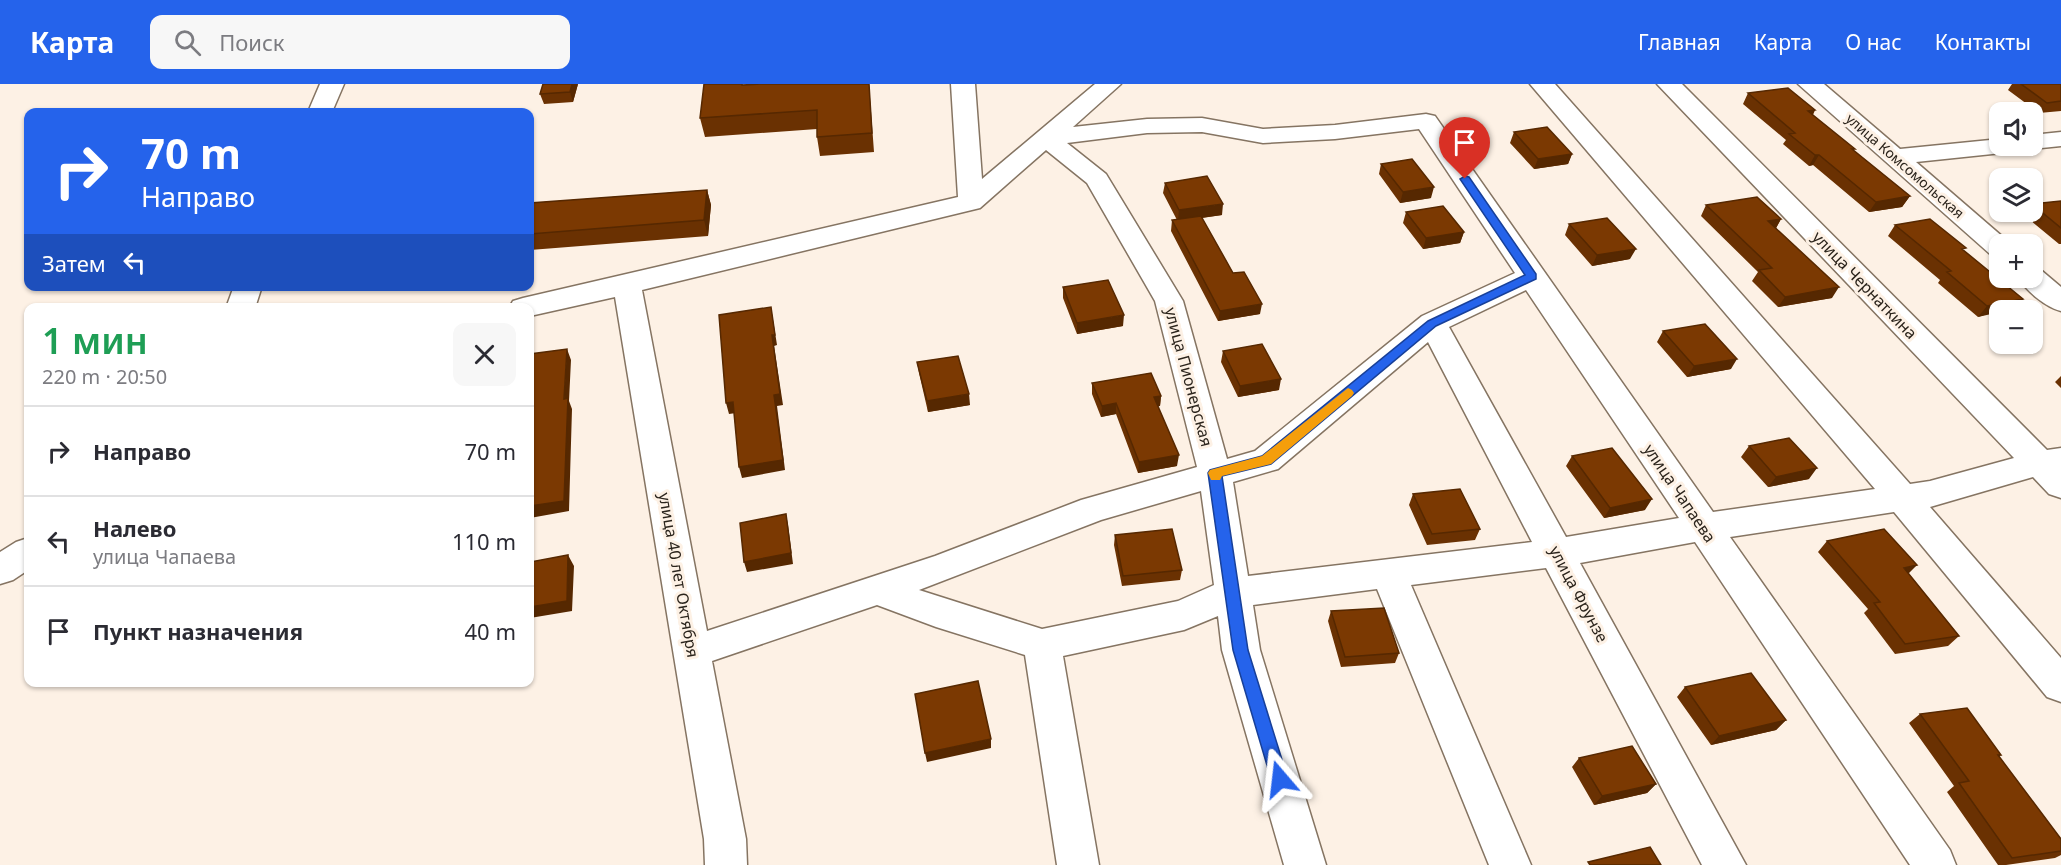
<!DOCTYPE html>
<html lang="ru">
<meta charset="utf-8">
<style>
body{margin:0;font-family:"Noto Sans",sans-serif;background:#f7f7f7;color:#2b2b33;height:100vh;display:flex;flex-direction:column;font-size:22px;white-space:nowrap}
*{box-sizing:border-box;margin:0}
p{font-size:20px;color:#7c7c81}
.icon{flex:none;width:33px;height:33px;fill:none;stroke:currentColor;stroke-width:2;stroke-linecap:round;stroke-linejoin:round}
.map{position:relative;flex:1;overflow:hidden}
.panel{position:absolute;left:24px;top:219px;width:510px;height:384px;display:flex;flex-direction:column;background:#fff;border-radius:12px;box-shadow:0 2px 4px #0004}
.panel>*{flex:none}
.guide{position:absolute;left:24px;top:24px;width:510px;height:183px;border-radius:12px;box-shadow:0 2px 4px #0004;background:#2563eb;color:#fff;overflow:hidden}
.buttons{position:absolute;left:1989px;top:18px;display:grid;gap:12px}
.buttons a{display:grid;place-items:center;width:54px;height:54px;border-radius:12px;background:#fff;box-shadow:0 2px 4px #0004;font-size:30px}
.pin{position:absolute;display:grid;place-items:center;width:51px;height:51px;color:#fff;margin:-62px -26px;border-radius:50% 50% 50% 0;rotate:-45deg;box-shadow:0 0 6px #0007}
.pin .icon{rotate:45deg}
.me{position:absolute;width:66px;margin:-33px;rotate:343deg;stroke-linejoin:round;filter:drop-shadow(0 0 4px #0008)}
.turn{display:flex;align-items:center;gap:21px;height:126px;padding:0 18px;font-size:27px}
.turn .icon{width:78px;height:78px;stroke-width:2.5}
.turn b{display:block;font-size:42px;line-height:51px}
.then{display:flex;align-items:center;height:57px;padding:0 18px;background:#0003;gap:12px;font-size:22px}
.round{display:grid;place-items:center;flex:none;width:63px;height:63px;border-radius:12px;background:#f7f7f7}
.summary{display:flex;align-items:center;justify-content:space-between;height:102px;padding:0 18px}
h1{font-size:36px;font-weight:600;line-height:45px;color:#1e9e55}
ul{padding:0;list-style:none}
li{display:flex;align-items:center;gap:18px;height:90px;padding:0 18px;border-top:2px solid #e1e1e2}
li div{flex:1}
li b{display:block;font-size:22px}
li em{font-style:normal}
header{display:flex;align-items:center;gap:36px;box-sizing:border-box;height:84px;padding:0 30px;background:#2563eb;color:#fff}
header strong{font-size:28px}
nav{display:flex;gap:33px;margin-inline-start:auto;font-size:21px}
.search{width:420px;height:54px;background:#f7f7f7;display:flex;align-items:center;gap:15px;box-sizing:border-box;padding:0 21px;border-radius:12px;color:#7c7c81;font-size:22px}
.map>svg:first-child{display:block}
</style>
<header>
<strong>Карта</strong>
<div class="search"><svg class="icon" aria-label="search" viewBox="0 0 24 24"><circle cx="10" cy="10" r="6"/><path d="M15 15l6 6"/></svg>Поиск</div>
<nav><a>Главная</a><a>Карта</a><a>О нас</a><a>Контакты</a></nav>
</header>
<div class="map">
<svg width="2061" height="781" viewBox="0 0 2061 781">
<rect width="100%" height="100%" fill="#fdf1e5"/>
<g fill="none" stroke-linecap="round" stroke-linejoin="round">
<defs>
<path id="minor" d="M320,0h24l-12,28h-24z
M951,0h24l7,95 113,-95h26l-48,43 74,-8 55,-1 61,11 72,-4 91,-11 9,2 278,396 162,-23 -345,-405h25l355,400 20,-3 84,-23 -357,-374h25l365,366 14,-2v50l-12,-4 -16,-17 -103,30 131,151v44l-14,-5 -153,-185 -164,25 220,313 6,15h-46l-215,-323 -115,21 166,302h-44l-156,-297 -135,17 120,280h-42l-112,-276 -124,16 7,45 66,215h-42l-62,-215 -4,-34 -34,14 -121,26 36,209h-42l-32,-210 -89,-28 -59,-22 -165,56 34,178 1,26h-42l-1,-26 -89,-542 -85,19v-8h-21l4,-7 10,-3 435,-101zM1419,45l96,144 -93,43 -167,135 -28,8 -44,-158 -77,-127 -39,-31 80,-10 55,-1 61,11 72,-4zM1046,66l41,33 68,118 42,166 -116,33 -146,56 -228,75 -65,-341 338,-82zM1526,206l153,228 -113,19 -117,-210zM1428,258l104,200 -284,34 -15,-94 45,-13zM1201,407l13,94 -36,16 -136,28 -123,-39 182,-70z
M1798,0h26l76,65 100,-10v7h14l-3,5 -9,2 -86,9 95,82h-11v12l-10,-2z
M2061,48v14l-29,3 -10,-3h10v-11z
M2032,184l10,3 19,16v24c-16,-4 -34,-20 -43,-33h14z
M234,202h28l-7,22h-29z
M28,454v32l-15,10 -13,4v-32l16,-10z"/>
</defs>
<!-- minor casing -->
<use href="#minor" stroke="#857462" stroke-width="3"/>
<!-- minor -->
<use href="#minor" fill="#fff" fill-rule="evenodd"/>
</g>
<!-- wall -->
<path fill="#6a3102" d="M578,0l-5,18 -29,2 -4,-10z
M869,0l5,68 -54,4 -3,-19v-8l-112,8 -5,-19 44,-33z
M2012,0h49v27l-22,2 -31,-23z
M1748,9l67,17 -2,5 41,36 56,45 -8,11 -33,5 -56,-47 -4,1 -26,-22 3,-4 -43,-36z
M1514,48l58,22 -4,10 -34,5 -24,-26z
M1381,80l50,34 -31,5 -21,-29z
M1165,99l57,32 -20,3 31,55 27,41 -42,7 -47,-90 1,-11h5l-14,-27z
M707,106l4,15 -3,31 -178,14v-47z
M2061,117v43h-2l-35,-29 3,-3h5v-8z
M1706,121l75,14 -5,9 56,70 -54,9 -26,-26 6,-9 -57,-56z
M1406,128l58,20 -4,11 -37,6 -20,-26z
M1569,140l61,35 -38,7 -27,-31z
M1895,141l69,26 59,48 -9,11h-14l-22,7 -40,-34 2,-3 -52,-44z
M1063,203l60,39 -46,8 -14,-36z
M1663,247l68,38 -44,8 -30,-35z
M1223,267l56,39 -41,7 -17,-35z
M917,278l53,43 -42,7 -9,-39z
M2061,292v12l-6,-6z
M1092,299l69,13 -1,10h-2l19,60 -39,7 -22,-59 -15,3 -9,-23z
M1749,362l60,33 -41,8 -27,-30z
M1572,372l73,54 -41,8 -38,-52z
M1413,410l67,35 -5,11 -48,5 -18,-40z
M1115,451l67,35 -2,10 -58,6 -8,-41z
M1827,457l82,33 50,62 -11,10 -53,8 -31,-41 4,-4 -50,-57z
M1331,527l68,42 -4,10 -54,4 -13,-46z
M1685,603l101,33 -10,10 -65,15 -34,-48z
M1920,630l81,41 -2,2 62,82v16l-6,3 -49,7h-8l-51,-73 7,-6 -45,-63z
M1579,674l77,26 -9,9 -53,12 -22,-38z"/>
<!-- shaded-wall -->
<path fill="#562801" d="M572,0h6l-5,18 -3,-10z
M1815,26l-6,10 -1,-9z
M1572,70l-4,10 -34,5 4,-10z
M1815,71h4l-6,10 -4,1z
M1434,103l-3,11 -31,5 3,-11z
M707,106l4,15 -3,31 -4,-16z
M1910,112l-8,11 -33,5 7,-10z
M1223,120l-1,11 -44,6 1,-11z
M1781,135l-6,11 -7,-9z
M1464,148l-4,11 -37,6 3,-11z
M1636,165l-6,10 -38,7 5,-11z
M1839,203l-7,11 -54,9 7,-10z
M2023,215l-9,11h-14v2l-22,5 9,-11z
M1262,220l-2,10 -42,7 2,-10z
M771,223l6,38 -3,1 9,59 -6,1 8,64 -43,8 -3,-11 35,-72z
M1124,231l-1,11 -46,8v-11z
M567,265l4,11 -2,41 3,8 -3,102 -39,7v-12l34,-107z
M1737,275l-6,10 -44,8 7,-11z
M1281,295l-2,11 -41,7 2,-11z
M969,310l1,11 -42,7 -1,-11z
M1161,312l-1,10 -7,1 1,-10z
M733,318l3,11 -7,1 -3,-11z
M1116,319v11l-15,3 1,-11z
M1179,371l-2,11 -39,7 1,-11z
M1817,384l-8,11 -41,8 8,-10z
M1652,415l-7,11 -41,8 6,-10z
M786,430l2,11 5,39 -46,8 -3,-10z
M568,471l6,11 -2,45 -42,7v-11z
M1917,481l-10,10 -3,-7z
M1786,636l-10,10 -65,15 8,-9z
M991,655v9l-64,14 -2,-9z
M1656,700l-9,9 -53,12 8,-9z"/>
<!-- building -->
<path fill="#7b3902" stroke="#562801" stroke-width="1.5" d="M543,0h29l-2,8 -30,2z
M704,0h38v1l20,-1h107l3,49 -55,4v-27l-117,8z
M2021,0h40v17l-14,2z
M1788,4l27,22 -7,1 47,38h-3l58,47 -34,6 -57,-47h-4l-26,-21 6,-1 -47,-40z
M1547,43l25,27 -34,5 -24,-27z
M1412,75l22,28 -31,5 -22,-28z
M1207,92l16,28 -44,6 -14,-27z
M707,106l-3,30 -174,14v-31z
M1757,113l24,22 -13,2 71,66 -54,10 -26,-27 13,-2 -66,-63z
M2061,117v27l-29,-24z
M1443,122l21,26 -38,6 -20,-26z
M1201,132l32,57 11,-1 18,32 -42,7 -48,-91z
M1607,134l29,31 -39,6 -28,-31z
M1930,135l36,29 -4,1 61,50 -36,7 -40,-34 4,-1 -56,-46z
M1108,196l16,35 -47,8 -14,-36z
M771,223l4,28h-3l8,59 -6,1 9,65 -44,7 -6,-65 -7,1 -7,-88z
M1705,240l32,35 -43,7 -31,-35z
M1262,260l19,35 -41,7 -17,-35z
M567,265l-3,50 4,-1 -4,103 -34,5v-152z
M958,272l11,38 -42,7 -10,-39z
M1151,289l10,23 -7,1 25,58 -40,7 -23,-59 -14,3 -10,-23z
M1789,354l28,30 -41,9 -27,-31z
M1612,364l40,51 -42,9 -38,-52z
M1460,405l20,40 -48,5 -19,-40z
M786,430l5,39 -47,9 -4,-39z
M1172,445l10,41 -59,6 -8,-41z
M1884,445l33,36 -13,3 55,68 -54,8 -31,-41 6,-1 -53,-61z
M568,471l-1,46 -37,6v-45z
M1384,524l15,45 -54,4 -14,-46z
M1751,589l35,47 -67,16 -34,-49z
M978,597l13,58 -66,14 -10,-59z
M1967,624l34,47h-3l63,84v12l-49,7 -53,-75 10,-2 -49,-67z
M1632,662l24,38 -54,12 -23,-38z
M1650,763l11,18h-71l-2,-3z"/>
<!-- route -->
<path fill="#2563eb" stroke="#184099" stroke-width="1.5" d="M1465,92l4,1 67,97v5l-100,47 -165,138 -49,12 26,174 40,129 -3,6 -5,2 -6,-2 -3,-6 -38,-129 -25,-177 2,-3 52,-14 166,-135 97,-46 -65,-96z"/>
<!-- slow -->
<path fill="#f59e0b" d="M1348,304l4,2 2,3 -2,3 -81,68 -49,12 -2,4h-9l-3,-7 2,-3 52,-14z"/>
<g text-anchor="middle" stroke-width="6" stroke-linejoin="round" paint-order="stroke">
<!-- far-street labels -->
<g font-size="14" fill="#2b241c" stroke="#fdf1e5">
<text transform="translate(1905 82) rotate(41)" y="5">улица Комсомольская</text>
</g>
<!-- street labels -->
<g font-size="16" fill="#2b241c" stroke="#fdf1e5">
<text transform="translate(1865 201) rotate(46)" y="6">улица Чернаткина</text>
<text transform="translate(1189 293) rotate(75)" y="6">улица Пионерская</text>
<text transform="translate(1680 409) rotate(56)" y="6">улица Чапаева</text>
<text transform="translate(679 491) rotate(80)" y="6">улица 40 лет Октября</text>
<text transform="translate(1579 510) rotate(62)" y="6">улица Фрунзе</text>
</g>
</g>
</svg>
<div class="buttons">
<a><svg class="icon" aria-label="sound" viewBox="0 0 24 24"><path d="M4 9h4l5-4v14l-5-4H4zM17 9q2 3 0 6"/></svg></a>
<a><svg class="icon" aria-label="layers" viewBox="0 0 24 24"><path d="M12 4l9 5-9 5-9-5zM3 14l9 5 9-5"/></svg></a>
<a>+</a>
<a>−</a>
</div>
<div class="pin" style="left:1465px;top:95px;background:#d93025"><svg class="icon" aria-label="arrive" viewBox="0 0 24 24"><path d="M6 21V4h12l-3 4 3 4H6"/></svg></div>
<svg class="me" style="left:1280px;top:695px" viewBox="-20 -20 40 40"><path d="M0-17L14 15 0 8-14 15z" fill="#2563eb" stroke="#fff" stroke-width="4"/></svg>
<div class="guide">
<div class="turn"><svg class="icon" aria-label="right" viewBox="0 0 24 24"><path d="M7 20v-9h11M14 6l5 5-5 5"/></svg><div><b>70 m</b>Направо</div></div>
<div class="then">Затем<svg class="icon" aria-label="left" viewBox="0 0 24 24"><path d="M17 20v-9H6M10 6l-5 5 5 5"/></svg></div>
</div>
<section class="panel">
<div class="summary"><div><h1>1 мин</h1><p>220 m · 20:50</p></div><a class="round"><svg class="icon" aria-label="close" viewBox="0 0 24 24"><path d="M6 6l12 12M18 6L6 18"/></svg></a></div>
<ul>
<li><svg class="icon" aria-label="right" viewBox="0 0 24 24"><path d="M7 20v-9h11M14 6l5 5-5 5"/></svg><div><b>Направо</b></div><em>70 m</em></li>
<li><svg class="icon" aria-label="left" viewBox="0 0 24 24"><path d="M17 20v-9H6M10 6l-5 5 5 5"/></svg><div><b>Налево</b><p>улица Чапаева</p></div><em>110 m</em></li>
<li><svg class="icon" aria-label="arrive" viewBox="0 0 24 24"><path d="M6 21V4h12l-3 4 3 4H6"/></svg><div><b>Пункт назначения</b></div><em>40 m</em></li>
</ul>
</section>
</div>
